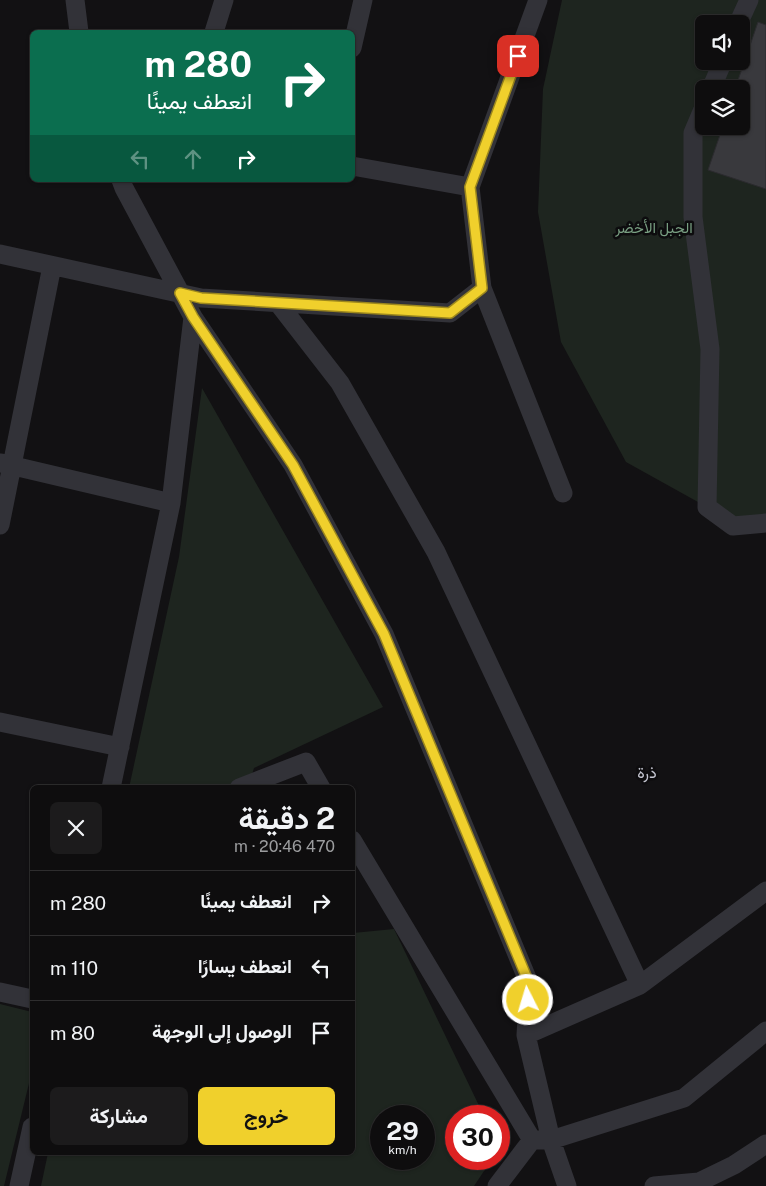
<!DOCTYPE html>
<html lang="ar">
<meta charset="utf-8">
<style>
body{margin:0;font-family:"Public Sans",Vazirmatn,sans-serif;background:#1c1b1c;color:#f1f3f6;direction:rtl;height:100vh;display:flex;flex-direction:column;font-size:19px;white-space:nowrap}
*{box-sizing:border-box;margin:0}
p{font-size:16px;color:#9b9c9e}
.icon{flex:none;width:28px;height:28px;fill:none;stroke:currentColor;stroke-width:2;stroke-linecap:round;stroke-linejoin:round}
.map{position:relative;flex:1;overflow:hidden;direction:ltr}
.sheet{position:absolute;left:30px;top:785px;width:325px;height:370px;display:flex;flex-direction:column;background:#0e0d0e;border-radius:8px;box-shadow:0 1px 4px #0004,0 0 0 1px #2e2d2e;direction:rtl}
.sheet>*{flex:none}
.top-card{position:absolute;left:30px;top:30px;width:325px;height:152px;border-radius:8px;box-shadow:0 1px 4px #0004,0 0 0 1px #2e2d2e;direction:rtl;background:#0b6e4f;color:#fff;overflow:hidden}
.controls{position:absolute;left:695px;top:15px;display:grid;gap:10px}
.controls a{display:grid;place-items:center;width:55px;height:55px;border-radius:8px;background:#0e0d0e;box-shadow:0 1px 4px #0004,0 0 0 1px #2e2d2e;font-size:25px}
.speed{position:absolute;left:370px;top:1105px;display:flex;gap:10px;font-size:25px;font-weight:700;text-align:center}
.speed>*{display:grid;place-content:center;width:65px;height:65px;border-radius:50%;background:#0e0d0e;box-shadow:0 1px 4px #0004,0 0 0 1px #2e2d2e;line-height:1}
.speed small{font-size:12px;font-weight:400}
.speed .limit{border:8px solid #d22;background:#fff;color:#111}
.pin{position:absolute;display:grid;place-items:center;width:42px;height:42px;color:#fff;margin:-21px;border-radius:10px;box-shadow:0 2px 8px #0006}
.me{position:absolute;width:55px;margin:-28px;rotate:355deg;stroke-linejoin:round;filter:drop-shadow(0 0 4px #0008)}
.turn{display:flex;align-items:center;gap:18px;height:105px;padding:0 20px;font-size:22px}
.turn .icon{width:65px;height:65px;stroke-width:2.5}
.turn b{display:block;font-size:35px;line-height:42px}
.lanes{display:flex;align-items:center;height:48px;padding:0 20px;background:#0003;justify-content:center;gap:25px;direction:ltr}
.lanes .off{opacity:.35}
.round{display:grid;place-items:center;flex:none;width:52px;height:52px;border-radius:8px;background:#1c1b1c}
.summary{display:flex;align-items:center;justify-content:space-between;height:85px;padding:0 20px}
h1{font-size:30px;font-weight:700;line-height:38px}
.action{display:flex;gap:10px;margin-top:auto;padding:10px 20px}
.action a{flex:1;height:58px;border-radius:8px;background:#f0d02c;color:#111;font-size:20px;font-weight:700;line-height:58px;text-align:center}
.action a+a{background:#1c1b1c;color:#f1f3f6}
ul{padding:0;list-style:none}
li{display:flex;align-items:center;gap:15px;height:65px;padding:0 20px;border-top:1px solid #2e2d2e}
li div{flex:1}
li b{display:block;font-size:19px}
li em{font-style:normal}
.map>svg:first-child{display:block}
</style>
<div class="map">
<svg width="766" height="1186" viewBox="0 0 766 1186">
<rect width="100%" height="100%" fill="#121113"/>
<!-- green -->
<path fill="#1e251f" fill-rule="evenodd" d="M562,0h204v523l-33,3 -26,-19 -81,-45 -65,-120 -23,-130 5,-123zM704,24h37v37h-37zM704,89h37v37h-37z
M202,388l181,319 -129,61 -6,19 -119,1 50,-231z
M394,929l90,187h-28v43h36l-18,27h-433l7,-33 304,-1 1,-219zM381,1116h43v43h-43z
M0,1004l32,8v59l-28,115h-4z"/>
<!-- building -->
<path fill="#39393d" stroke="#2c2b2f" d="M758,22l8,3v164l-58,-19 15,-44h18v-37h-6z"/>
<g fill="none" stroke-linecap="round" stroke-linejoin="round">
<!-- minor -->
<path stroke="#323238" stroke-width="19" d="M75,0l4,32
M538,0l-68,187 12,101 81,205
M738,24l11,-24
M214,32l10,-32
M352,48l11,-48
M711,89l12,-28
M704,107l-11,26v84l17,132 -3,158 26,19 33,-3
M352,166l118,21
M121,180l3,8 69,129 100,148 91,169 145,349 -3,52 25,105 16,46
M0,254l201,44 249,15 32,-25
M278,303l62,80 96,169 204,433
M1,463l170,40
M0,525l52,-259
M0,722l120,25
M111,788l60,-285 22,-186
M239,788l67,-26 15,26
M352,840l180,300
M0,992l32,7
M526,1035l114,-50 126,-94
M19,1186l13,-59
M497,1186l35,-46h19l133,-42 82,-67
M654,1186l45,-4 35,-17 32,-21"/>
</g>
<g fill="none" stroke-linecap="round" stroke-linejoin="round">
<defs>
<path id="route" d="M518,56l-48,131 12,101 -32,25 -249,-15 -21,-5 13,24 100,148 91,169 145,349 -1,17"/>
</defs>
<!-- route casing -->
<use href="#route" stroke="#9c871d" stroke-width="12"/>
<!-- route -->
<use href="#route" stroke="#f0d02c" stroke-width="9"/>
</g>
<g text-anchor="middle" stroke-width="5" stroke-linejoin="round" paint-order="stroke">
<!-- park labels -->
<g font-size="15" fill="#799f82" stroke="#0d0c0e">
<text x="654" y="233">الجبل الأخضر</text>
</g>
<!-- neighbourhood labels -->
<g font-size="16" fill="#c4c5d0" stroke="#0d0c0e">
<text x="647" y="778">ذرة</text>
</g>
</g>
</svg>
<div class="controls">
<a><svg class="icon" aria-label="sound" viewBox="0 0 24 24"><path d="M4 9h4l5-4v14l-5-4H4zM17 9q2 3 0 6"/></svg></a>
<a><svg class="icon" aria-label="layers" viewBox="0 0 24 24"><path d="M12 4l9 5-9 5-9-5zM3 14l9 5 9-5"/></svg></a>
</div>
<div class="speed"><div>29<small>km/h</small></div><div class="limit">30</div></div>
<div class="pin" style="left:518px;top:56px;background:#d93025"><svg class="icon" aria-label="arrive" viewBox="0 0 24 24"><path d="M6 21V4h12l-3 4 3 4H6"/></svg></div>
<svg class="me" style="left:528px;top:1000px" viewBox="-20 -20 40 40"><circle r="17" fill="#f0d02c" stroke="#fff" stroke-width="3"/><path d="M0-11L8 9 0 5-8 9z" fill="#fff"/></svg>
<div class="top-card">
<div class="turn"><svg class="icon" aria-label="right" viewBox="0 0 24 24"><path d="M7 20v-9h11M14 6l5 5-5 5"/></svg><div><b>280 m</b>انعطف يمينًا</div></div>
<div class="lanes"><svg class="icon off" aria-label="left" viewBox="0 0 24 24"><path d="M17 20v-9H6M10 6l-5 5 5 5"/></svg><svg class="icon off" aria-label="ahead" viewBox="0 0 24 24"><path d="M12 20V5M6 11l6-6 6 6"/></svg><svg class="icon" aria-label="right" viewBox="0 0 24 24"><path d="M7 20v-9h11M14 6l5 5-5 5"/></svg></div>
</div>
<section class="sheet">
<div class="summary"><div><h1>2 دقيقة</h1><p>470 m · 20:46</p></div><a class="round"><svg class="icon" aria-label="close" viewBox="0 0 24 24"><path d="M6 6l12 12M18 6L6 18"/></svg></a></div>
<ul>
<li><svg class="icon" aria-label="right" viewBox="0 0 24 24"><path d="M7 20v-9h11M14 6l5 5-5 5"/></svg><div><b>انعطف يمينًا</b></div><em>280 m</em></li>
<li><svg class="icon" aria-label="left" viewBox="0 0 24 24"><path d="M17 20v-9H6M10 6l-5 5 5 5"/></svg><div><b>انعطف يسارًا</b></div><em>110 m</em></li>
<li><svg class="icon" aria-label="arrive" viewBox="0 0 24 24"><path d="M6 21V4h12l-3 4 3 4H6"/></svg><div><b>الوصول إلى الوجهة</b></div><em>80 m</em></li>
</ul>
<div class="action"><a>خروج</a><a>مشاركة</a></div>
</section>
</div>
